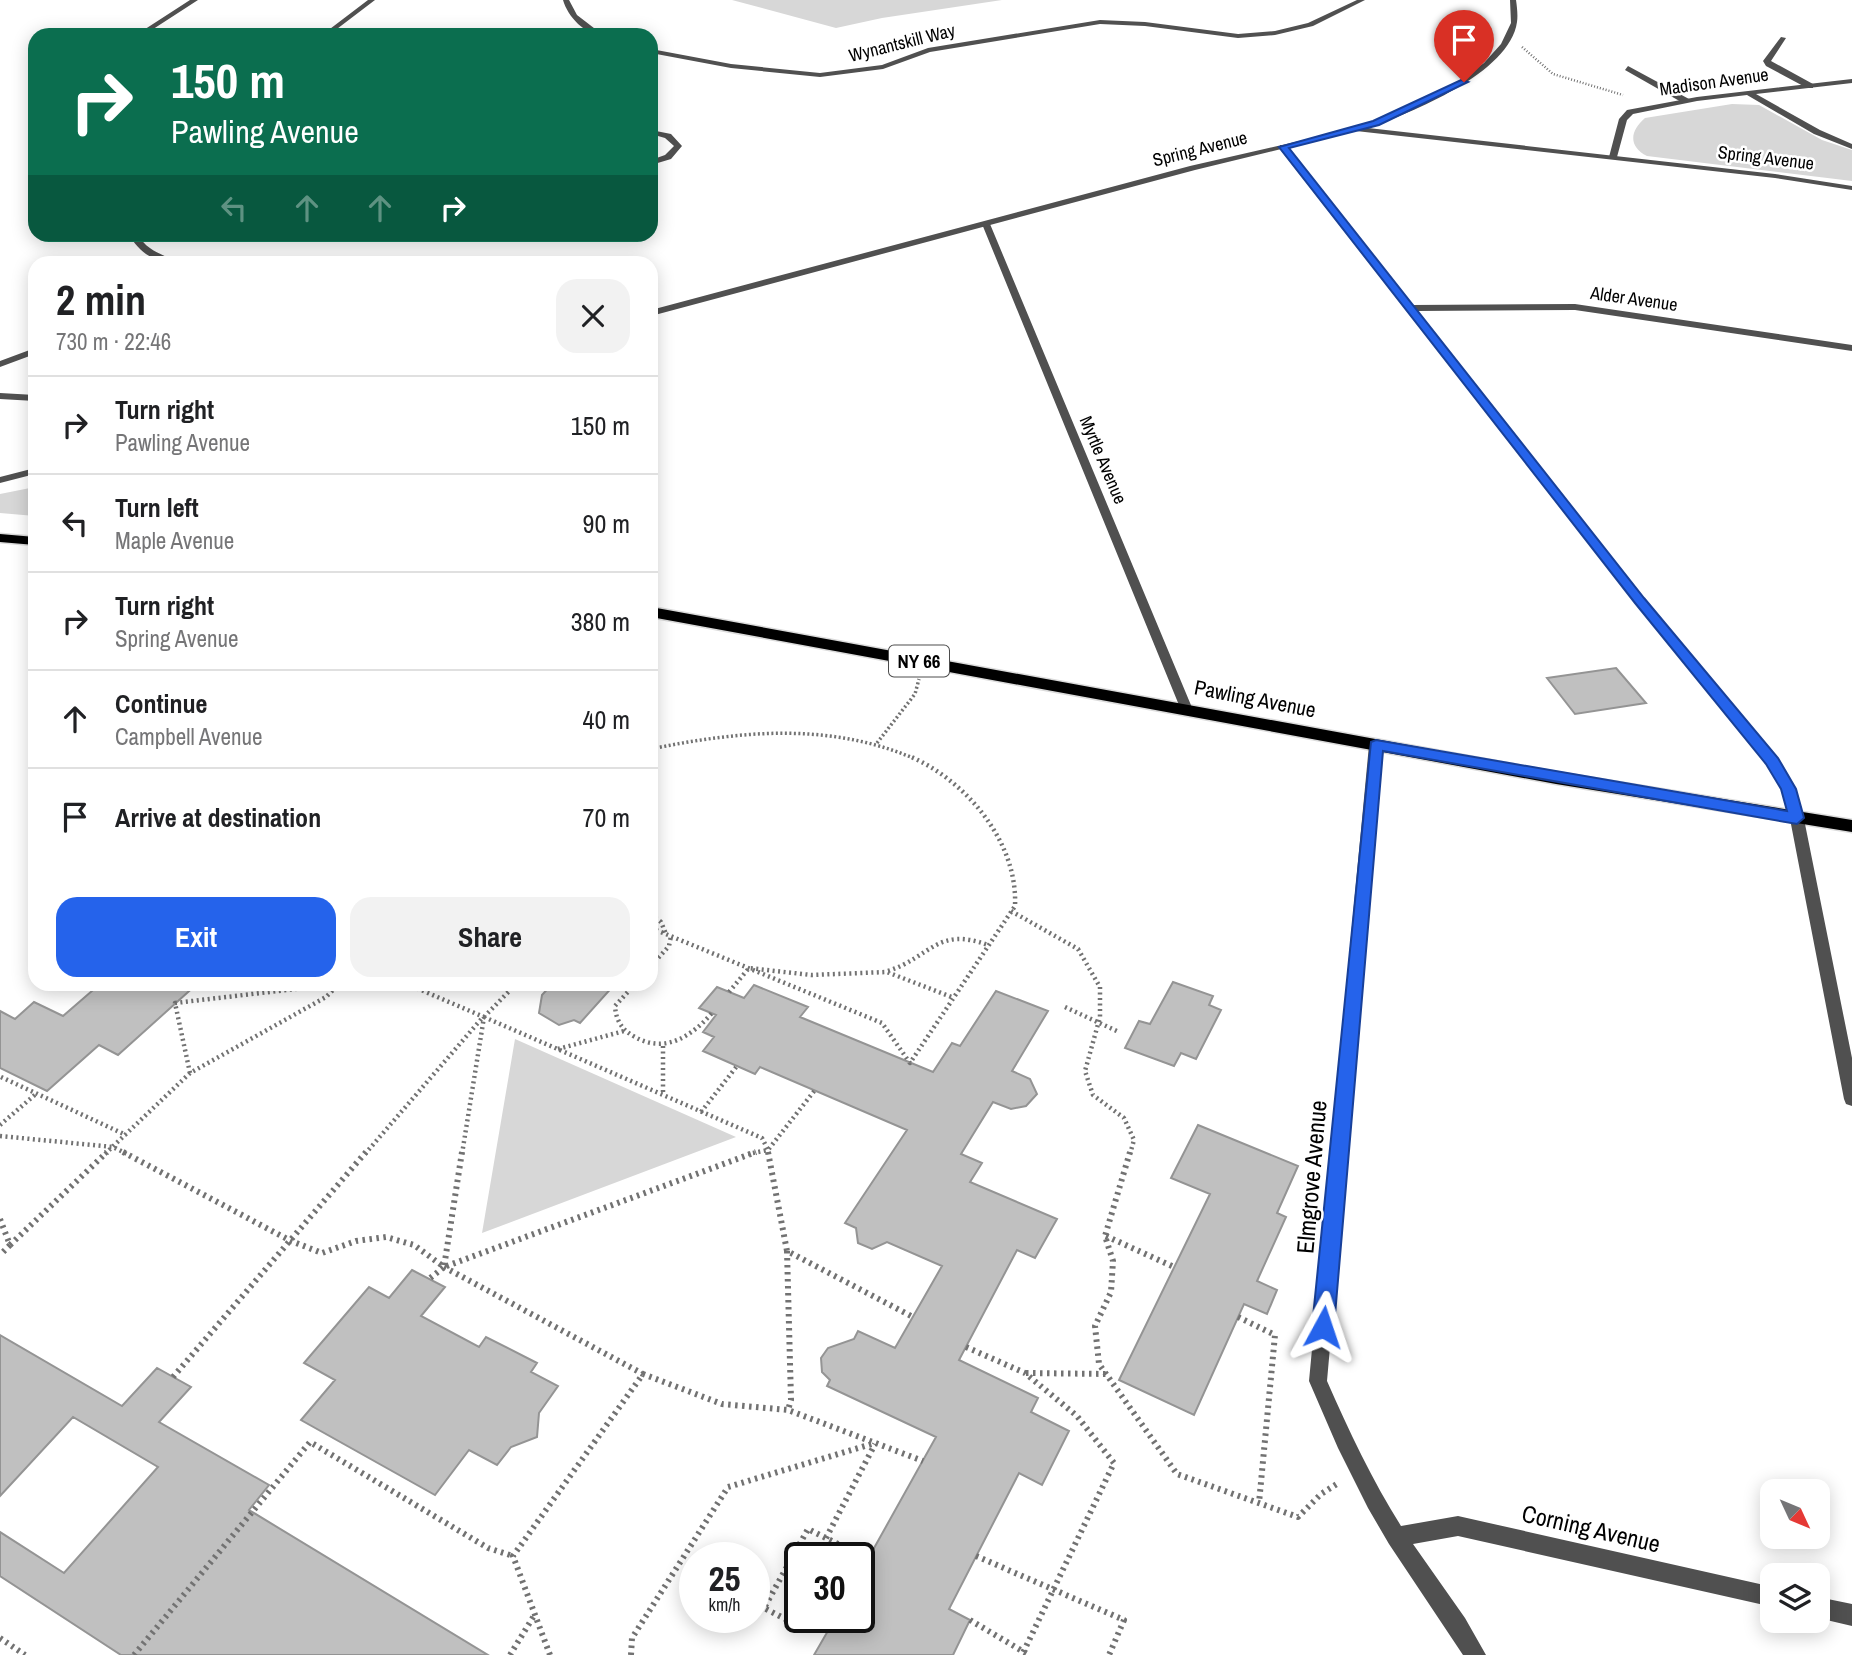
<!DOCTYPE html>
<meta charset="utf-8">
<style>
body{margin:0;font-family:"Archivo Narrow",sans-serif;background:#f2f2f2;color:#202124;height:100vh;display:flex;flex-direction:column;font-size:26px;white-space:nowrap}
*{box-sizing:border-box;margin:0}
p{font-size:23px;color:#757577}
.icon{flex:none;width:38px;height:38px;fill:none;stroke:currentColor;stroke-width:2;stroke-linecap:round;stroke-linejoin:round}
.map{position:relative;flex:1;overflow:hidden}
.details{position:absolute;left:28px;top:256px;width:630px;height:735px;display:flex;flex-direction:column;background:#fff;border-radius:21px;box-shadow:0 4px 18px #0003}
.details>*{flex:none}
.banner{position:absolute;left:28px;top:28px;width:630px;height:214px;border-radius:21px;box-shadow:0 4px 18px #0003;background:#0b6e4f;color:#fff;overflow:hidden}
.needle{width:46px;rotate:134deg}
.fabs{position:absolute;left:1760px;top:1479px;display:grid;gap:14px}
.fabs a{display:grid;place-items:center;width:70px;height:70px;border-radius:14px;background:#fff;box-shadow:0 4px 18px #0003;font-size:35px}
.speed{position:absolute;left:679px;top:1542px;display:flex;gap:14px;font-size:35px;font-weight:700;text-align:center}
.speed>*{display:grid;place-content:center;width:91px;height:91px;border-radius:50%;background:#fff;box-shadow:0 4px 18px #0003;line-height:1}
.speed small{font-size:18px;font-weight:400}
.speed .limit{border:4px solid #111;border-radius:10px;background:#fff;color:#111}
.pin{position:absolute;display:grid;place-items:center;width:60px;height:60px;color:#fff;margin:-72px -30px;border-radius:50% 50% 50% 0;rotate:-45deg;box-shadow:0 0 7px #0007}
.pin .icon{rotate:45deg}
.me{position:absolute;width:77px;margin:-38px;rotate:5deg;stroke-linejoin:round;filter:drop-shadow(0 0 5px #0008)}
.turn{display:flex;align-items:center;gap:24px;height:147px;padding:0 28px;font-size:32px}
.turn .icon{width:91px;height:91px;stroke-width:2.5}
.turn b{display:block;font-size:49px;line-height:60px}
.lanes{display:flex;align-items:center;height:66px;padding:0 28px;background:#0003;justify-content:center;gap:35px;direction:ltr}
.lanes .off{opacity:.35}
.round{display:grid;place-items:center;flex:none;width:74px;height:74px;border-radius:21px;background:#f2f2f2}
.headline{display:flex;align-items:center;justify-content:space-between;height:119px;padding:0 28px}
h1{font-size:42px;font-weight:700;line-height:52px}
.cta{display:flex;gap:14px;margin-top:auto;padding:14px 28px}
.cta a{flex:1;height:80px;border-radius:21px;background:#2563eb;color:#fff;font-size:28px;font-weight:700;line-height:80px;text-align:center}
.cta a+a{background:#f2f2f2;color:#202124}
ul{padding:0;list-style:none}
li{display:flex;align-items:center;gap:21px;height:98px;padding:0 28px;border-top:2px solid #e0e0e0}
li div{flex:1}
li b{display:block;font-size:26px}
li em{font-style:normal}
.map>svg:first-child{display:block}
</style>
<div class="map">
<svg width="1852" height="1655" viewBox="0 0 1852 1655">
<rect width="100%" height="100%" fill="#fff"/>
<!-- green -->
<path fill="#d7d7d7" d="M732,0h270l-120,18 -46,10z
M1732,104l27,1 63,35 30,10v31l-205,-25c-19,-10 -17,-25 -2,-38z
M35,487v29l-35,-3v-19z
M515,1039l221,98 -254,96z"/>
<!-- building -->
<path fill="#c0c0c0" stroke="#949494" stroke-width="2" d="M1616,668l30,35 -71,11 -28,-36z
M1173,982l40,14 -4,9 12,5 -25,49 -15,-6 -7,13 -49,-18 14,-27 11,3z
M100,984h97l-79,71 -19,-10 -52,46 -47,-23v-57l15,8 19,-17 29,14z
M552,984h63l-35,39 -6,-3 -15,5 -20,-12 3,-18z
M754,985l54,22 -8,10 133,55 19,-29 8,3 36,-55 52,20 -36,60 18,8 7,15 -11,12 -15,3 -18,-7 -32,52 21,9 -12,19 87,37 -22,39 -18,-8 -58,110 79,38 -7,14 38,19 -27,54 -23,-12 -70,136 21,11 -17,35h-139l22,-38h23v-42l77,-138 -109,-51 3,-6 -8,-8 -1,-14 7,-10 26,-9 4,-8 37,17 47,-82 -55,-24 -15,7 -14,-6 -2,-15 -11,-5 62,-93 -147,-63 -5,7 -52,-23 11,-14 -11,-5 13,-17 -17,-7 18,-21 27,11z
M1198,1125l100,41 -21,47 9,4 -29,64 20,9 -10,24 -23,-10 -50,111 -75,-35 91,-186 -39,-16z
M412,1270l33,17 -24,29 58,31 7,-10 51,26 -6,9 27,14 -19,27 -2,24 -26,10 -14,18 -28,-15 -34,45 -134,-75 34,-40 -31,-17 65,-76 20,11z
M0,1335l122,71 35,-38 34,19 -32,35 110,63 -20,25 239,145h-367l-121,-79v-44l64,41 94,-106 -85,-50 -73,79z"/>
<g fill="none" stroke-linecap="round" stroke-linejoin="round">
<defs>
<path id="primary" d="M0,534l35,3v8l-35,-3z
M651,607l905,165 296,48v12l-296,-48 -905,-167z"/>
</defs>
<!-- primary casing -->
<use href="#primary" stroke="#dbdbdb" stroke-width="3"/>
<!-- path-far3 -->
<path stroke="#727272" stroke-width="2.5" stroke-dasharray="1 2" stroke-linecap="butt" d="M1522,47l31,27 70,21"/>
<!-- path-far2 -->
<path stroke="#727272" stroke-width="3.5" stroke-dasharray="2 2.5" stroke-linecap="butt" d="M877,743l38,-49 4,-15
M651,749c88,-18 177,-27 262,9"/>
<!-- path-far1 -->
<path stroke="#727272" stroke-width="4.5" stroke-dasharray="2 3.5" stroke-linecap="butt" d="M1011,911l67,38 22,38v30l-15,54 8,24 31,23 10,22 -4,14
M651,914l10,8 5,12
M651,928l231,95 28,40 105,-157c3,-64 -49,-126 -106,-150
M651,966l18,-20 2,-10
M888,971c43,-14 49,-45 100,-26
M407,984l77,33
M635,984l-20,22c1,15 7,24 20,31 30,17 57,-1 77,-24
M729,992l20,-24 62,7 76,-3 67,26
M1065,1007l54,25
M484,1017l278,121 6,12 -20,4
M484,1017l32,-33
M663,1046v49
M558,1049l66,-18
M190,1073l-15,-70 163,-19
M1,1077l125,58
M701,1112l36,-46
M0,1125l37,-32
M0,1136l113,11 14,7
M105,1154l85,-81 136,-76 13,-13
M365,1154l118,-137
M462,1154l22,-137
M769,1154l-1,-4 47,-60"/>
<!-- path -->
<path stroke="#727272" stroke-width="6" stroke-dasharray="2.5 4.5" stroke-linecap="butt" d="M123,1152l168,89 31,12 34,-12 30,-4 28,8 30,22 -15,12
M462,1152l-18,115 312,-115
M768,1152l19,99 126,66
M1130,1152l-25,84 8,25 -2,31 -16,34 4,38 78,110 121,43 23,-23 19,-12
M0,1219l10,26 -10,10
M1106,1236l68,31
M10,1245l97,-93
M787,1251l4,149 -3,10
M444,1267l199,107
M1238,1317l37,18 -16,168
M966,1347l59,26 52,43 37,47 -92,192
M1026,1373l81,1
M173,1377l193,-225
M826,1538l49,-94
M976,1556l148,64 -15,35
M802,1617l-5,8 -33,-17 44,-79 32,16 -7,13
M970,1620l59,35
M0,1638l25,17
M134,1655l176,-213 178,106 25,8
M510,1655l25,-41
M550,1655l-37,-99 130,-182 79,30 66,6 135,51
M631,1655l1,-17 96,-151 147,-44"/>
<!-- service -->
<path fill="#505050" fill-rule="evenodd" d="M1781,37l5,1 -15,23 42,23v4h-6l-41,-22 -3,-5z
M1628,66l61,33 1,2 -7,2 -58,-33z"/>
<!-- minor -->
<path fill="#505050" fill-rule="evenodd" d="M190,0h8l-54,35h-8z
M368,0h7l-46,35h-7z
M563,0h6l8,15 26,20c-18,0 -35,-18 -40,-35z
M1357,0h8l-52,26 -38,9 -37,3 -93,-12 -45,-2 -170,28 -47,17 -63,8 -89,-9 -80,-15v-4l80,15 89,9 62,-8 46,-17 172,-28 45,2 93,12 37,-3 33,-8z
M1852,79v4l-96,11 64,36 32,14v5l-38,-15 -67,-39 -50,6 -64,13 -6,6 -10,37 -4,2 -4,-2 10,-38 8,-9 70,-13z
M651,130l20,4 11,12 -11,13 -20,6v-5l14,-5 9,-9 -9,-8 -14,-4z
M1280,145h6l126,160 163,-1 277,41v6l-277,-41 -158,1 227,287 136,163 15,28 9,30 48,239v48l-6,-2 -2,-5 -54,-280 -9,-30 -14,-26 -131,-159 -356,-455z
M983,222l7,2 203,486 -1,3 -5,1 -6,-4 -199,-486z
M129,234h9c8,17 24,19 37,28 -19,2 -37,-10 -46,-28z
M35,348v6l-35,13v-6z
M0,393l35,2v6l-35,-2z
M1376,741l7,4 -56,636c22,50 45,99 74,145l57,-10 315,71v20l-315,-71 -45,8 52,74 21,37h-23l-74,-111 -21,-36 -30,-60 -29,-67 60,-636z
M1818,1597l34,7v22l-34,-8z"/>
<!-- tertiary -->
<path fill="#505050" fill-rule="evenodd" d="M1510,0h6c1,7 2,15 1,22 -7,51 -106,91 -149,106l407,46 77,12v4l-77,-12 -419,-47 -161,39 -544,146v-6l539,-144 170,-39 74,-31 26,-16 24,-17 17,-19 10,-21z
M35,468v6l-35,9v-6z"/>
<!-- primary -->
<use href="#primary" fill="#000" fill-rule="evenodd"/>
</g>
<!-- route -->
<path fill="#2563eb" stroke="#184099" stroke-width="2" d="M1461,80l7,2 -89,43 -90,23 355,450 134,160 18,31 8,29 -7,6 -414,-73 -49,576 -4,6 -7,3 -7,-3 -4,-6 59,-585 5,-2 411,71 -6,-22 -15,-25 -131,-161 -356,-456 94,-26z"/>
<g text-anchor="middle" stroke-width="5" stroke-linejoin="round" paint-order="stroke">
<!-- far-street labels -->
<g font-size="18" fill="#000" stroke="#fff">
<text transform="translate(902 43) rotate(-14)" y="6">Wynantskill Way</text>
<text transform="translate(1714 82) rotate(-8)" y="6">Madison Avenue</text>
<text transform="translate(1200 149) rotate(-14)" y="6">Spring Avenue</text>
<text transform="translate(1766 158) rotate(7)" y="6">Spring Avenue</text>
<text transform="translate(1634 299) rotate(8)" y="6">Alder Avenue</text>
<text transform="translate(1103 460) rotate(67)" y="6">Myrtle Avenue</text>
</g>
<!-- shield labels -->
<rect fill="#fff" stroke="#4c4c4c" stroke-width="2" x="889" y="645.5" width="60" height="31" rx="5"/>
<g font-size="19" font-weight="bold" fill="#000">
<text x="919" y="668">NY 66</text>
</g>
<!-- street labels -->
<g font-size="21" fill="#000" stroke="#fff">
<text transform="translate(1255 699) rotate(11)" y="7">Pawling Avenue</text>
</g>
<!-- near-street labels -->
<g font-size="24" fill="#000" stroke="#fff">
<text transform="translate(1312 1177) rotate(-85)" y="8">Elmgrove Avenue</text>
<text transform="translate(1591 1529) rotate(13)" y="8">Corning Avenue</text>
</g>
</g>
</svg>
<div class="fabs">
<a><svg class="needle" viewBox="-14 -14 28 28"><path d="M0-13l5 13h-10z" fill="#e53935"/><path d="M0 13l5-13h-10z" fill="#757577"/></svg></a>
<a><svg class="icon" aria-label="layers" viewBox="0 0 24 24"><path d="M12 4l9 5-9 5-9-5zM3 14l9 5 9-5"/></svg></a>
</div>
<div class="speed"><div>25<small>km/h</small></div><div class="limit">30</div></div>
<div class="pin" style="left:1464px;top:82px;background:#d93025"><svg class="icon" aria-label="arrive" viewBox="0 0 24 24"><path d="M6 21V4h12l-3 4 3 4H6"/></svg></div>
<svg class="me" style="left:1323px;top:1327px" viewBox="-20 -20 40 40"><path d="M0-17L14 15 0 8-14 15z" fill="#2563eb" stroke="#fff" stroke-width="4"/></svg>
<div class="banner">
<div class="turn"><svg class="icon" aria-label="right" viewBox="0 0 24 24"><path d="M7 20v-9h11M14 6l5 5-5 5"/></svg><div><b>150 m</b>Pawling Avenue</div></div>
<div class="lanes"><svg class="icon off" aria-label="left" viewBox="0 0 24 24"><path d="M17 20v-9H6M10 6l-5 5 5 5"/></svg><svg class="icon off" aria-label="ahead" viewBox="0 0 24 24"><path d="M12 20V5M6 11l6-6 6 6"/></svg><svg class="icon off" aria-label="ahead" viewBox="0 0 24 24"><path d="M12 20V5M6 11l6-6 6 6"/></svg><svg class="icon" aria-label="right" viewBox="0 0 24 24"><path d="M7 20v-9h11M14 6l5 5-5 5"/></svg></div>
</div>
<section class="details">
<div class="headline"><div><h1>2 min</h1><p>730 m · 22:46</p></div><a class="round"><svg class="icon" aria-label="close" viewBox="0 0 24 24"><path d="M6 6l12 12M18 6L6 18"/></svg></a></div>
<ul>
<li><svg class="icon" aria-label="right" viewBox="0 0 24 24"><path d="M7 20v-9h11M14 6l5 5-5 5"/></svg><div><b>Turn right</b><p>Pawling Avenue</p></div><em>150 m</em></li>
<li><svg class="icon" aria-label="left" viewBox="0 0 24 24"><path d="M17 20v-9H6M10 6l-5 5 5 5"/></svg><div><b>Turn left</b><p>Maple Avenue</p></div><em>90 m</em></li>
<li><svg class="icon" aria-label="right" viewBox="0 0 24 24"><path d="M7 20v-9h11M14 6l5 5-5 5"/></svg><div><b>Turn right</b><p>Spring Avenue</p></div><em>380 m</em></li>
<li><svg class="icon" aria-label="ahead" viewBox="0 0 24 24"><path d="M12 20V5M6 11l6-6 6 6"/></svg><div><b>Continue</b><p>Campbell Avenue</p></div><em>40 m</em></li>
<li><svg class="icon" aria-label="arrive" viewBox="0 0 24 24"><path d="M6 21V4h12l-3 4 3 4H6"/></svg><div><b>Arrive at destination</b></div><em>70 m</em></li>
</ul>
<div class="cta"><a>Exit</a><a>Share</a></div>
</section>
</div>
